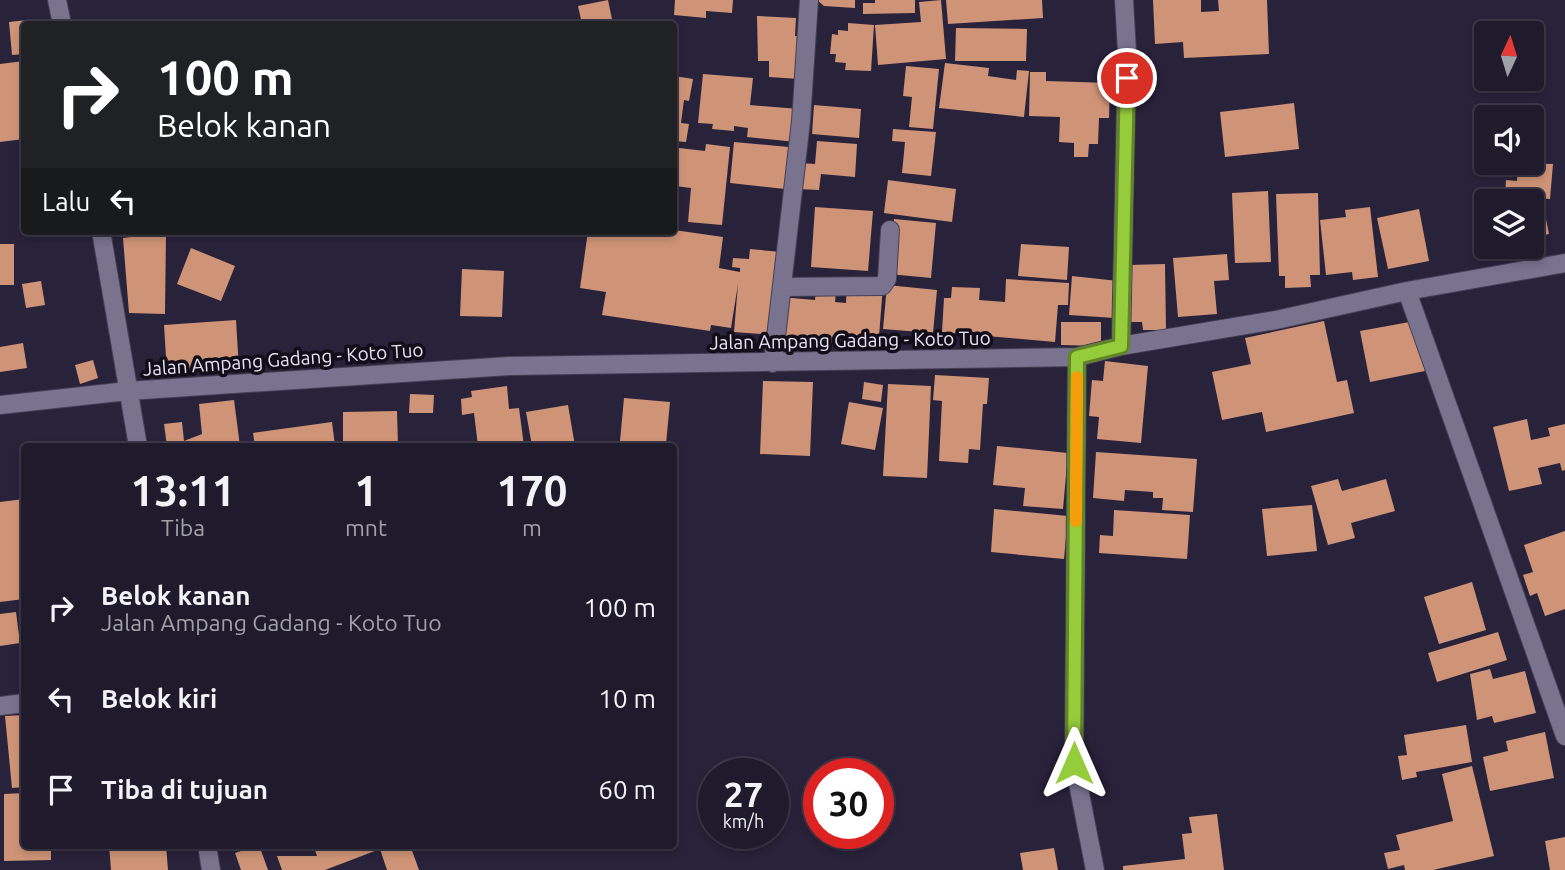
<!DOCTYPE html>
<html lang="id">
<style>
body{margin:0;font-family:Ubuntu,sans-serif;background:#2c2738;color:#f1f3f6;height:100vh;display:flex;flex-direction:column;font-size:26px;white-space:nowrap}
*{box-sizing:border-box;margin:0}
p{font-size:23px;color:#a1a1a9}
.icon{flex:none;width:38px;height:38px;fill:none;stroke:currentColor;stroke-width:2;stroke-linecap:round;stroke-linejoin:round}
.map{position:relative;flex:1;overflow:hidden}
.details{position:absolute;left:21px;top:443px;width:656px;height:406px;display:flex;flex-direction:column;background:#1f1a2c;border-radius:7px;box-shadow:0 4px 10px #0003,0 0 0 2px #3c3848}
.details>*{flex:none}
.banner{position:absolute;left:21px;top:21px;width:656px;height:214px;border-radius:7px;box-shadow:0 4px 10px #0003,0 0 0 2px #3c3848;background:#202124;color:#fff;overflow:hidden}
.needle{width:46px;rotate:4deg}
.fabs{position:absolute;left:1474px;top:21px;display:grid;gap:14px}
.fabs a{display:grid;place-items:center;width:70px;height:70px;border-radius:7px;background:#1f1a2c;box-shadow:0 4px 10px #0003,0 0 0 2px #3c3848;font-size:35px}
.speed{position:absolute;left:698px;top:758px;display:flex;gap:14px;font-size:35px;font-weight:700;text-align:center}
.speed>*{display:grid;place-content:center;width:91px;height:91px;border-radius:50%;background:#1f1a2c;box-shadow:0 4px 10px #0003,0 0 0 2px #3c3848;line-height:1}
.speed small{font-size:18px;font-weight:400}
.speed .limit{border:10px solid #d22;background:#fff;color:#111}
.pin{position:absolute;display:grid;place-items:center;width:60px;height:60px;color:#fff;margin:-30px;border:4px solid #fff;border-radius:50%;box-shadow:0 2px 7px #0007}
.me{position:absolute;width:77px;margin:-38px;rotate:0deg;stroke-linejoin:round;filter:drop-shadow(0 0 5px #0008)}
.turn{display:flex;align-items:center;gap:24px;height:147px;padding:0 21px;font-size:32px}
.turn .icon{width:91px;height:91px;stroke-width:2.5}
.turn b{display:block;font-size:49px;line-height:60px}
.then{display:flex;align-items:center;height:66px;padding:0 21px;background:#0003;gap:14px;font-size:26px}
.eta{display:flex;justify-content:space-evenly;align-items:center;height:119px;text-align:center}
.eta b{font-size:42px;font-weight:600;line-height:49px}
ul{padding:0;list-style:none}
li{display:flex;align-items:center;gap:21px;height:91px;padding:0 21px}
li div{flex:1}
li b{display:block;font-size:26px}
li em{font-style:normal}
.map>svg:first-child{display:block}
</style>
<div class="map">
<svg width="1565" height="870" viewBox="0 0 1565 870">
<rect width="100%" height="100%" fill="#29223b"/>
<!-- building -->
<path fill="#cf9477" d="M608,0l5,24h-31l-4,-18z
M675,0h58l-1,13 -26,-2v7l-32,-3z
M817,0h38v8l-31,-2z
M875,0h40v13l-52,1v-11h12z
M941,0l5,59 -68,6 -3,-40 46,-3 -2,-20z
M946,0h96l1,18 -95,6z
M1153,0h48v12l18,-1 -1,-11h49l2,54 -85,4 -1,-16 -28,2z
M757,16l39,2 -1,18h6l-2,43 -30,-2v-16h-11z
M37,19l1,5h-14v30l-12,1 -3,-33z
M848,23l26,2 -3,46 -26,-1 1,-7 -11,-1 1,-8h-6l2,-20 6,1v-5l10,1z
M956,28l71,1 -1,32h-71z
M24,61v78l-24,3v-78z
M945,63l44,5 -1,8 28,4 1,-10 12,1 -5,46 -85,-9z
M906,66l33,3 -6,60 -24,-2 3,-30 -9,-1z
M1030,72h16v9l64,2 -1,35h-10l-1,26h-9l-1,13h-14v-14l-15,-1 1,-25 -31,-1z
M703,74l50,4 -3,27 49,4 -3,33 -49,-5 1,-9 -14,-2v5l-22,-2 1,-5 -15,-1z
M674,76l19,3 -4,22 -5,-1 -3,23 8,1 -3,18 -12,-1z
M1294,103l5,46 -74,8 -5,-45z
M814,105l47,4 -2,29 -47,-4z
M1531,124l14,1 -2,36h-12z
M893,129l43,3 -5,44 -29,-3 3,-31 -13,-1z
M817,141l40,3 -2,33 -34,-3 -2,16 -21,-1 2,-26 15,1z
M734,142l55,5 -4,42 -55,-6z
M706,144l24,3 -8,78 -34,-3 3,-34 -16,-2 4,-38 26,3z
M1518,163l35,1 -3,35 -45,-4 1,-15 11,1z
M888,180l68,9 -4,33 -68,-9z
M1268,191l3,71 -36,1 -3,-70z
M1318,193l2,82h-10l1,12 -26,1v-12h-6l-3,-82z
M1542,199l7,35 -15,3 -3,-36z
M815,207l58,4 -5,60 -57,-4z
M1370,207l8,70 -25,3 -1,-8 -26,3 -6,-55 26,-3 -1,-7z
M1419,209l10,52 -41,8 -11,-51z
M894,219l42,4 -5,55 -42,-4z
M674,230l49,7 -4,31 21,4v-4l-8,-1 1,-9 16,1 1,-10 31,3 -6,83 -41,-3 4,-48 -7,44 -20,-3 -1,6 -108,-16 4,-23 -26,-4 8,-57z
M166,233l-1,81 -36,-1 -6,-75z
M0,244h14v41h-14z
M1021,244l48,3 -2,33 -49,-4z
M1491,247h25v5l-24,1z
M191,248l44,18 -14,35 -44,-17z
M1227,254l2,26 -15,1 3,33 -39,3 -5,-59z
M1165,264l1,66h-23l-1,-8h-13v-57z
M462,269l42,2 -2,46 -42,-1z
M1072,276l46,5 -3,37 -46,-3z
M1006,279l63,4 -1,22h-10l-3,37 -113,-10 2,-34h7l1,-11 28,1 -1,12 26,2z
M41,281l4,24 -19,3 -4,-24z
M847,283l36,3 -5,63 -80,-11v9l-22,-1 4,-49 35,3 1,-10 20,2 -1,10 11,1z
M887,285l50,5 -4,43 -50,-4z
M236,320l3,49 -72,4 -3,-48z
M1324,321l13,61 10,-2 7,33 -88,19 -4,-20 -40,8 -10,-48 39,-8 -6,-26z
M1415,321l10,50 -55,11 -10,-51z
M1061,322h40v24l-40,-1z
M23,343l4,25 -27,4v-25z
M93,360l5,18 -18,6 -5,-19z
M1105,361l43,5 -7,77 -44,-4 2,-22 -10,-1 3,-36 11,1z
M935,375l54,3 -2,26h-4l-3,46 -11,-1 -1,14 -29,-2 3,-60 -9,-1z
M763,381l50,1 -3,74 -50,-2z
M864,382l19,3 -2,17 -19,-3z
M888,384l43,2 -4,92 -44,-2z
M507,386l2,23 10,-1 5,38h-46l-4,-33 -12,2 -1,-16 11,-2 -1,-6z
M410,394l24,1 -1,18h-24z
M624,398l46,4 -4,42 -46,-3z
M234,400l6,46h-73l-3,-22 18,-2 2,19 18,-7 -3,-30z
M849,402l34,6 -8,42 -34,-6z
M568,405l7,41h-43l-6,-34z
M397,411l1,35h-55v-34z
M1527,419l4,21 19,-4 -2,-8 17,-4v46l-3,1 -2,-8 -22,5 4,16 -33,7 -16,-64z
M332,422l3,24h-80l-2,-13z
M997,446l71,7 -5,56 -40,-3 2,-18 -32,-3z
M1096,452l101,7 -4,53 -31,-2 1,-12h-10v-6l-28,-2 -1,11 -31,-3z
M1338,479l4,12 44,-12 9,32 -44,12 4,15 -27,7 -17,-59z
M24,499v100l-24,3v-100z
M1312,505l5,46 -50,5 -5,-47z
M994,509l74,7 -4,43 -73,-7z
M1114,510l76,5 -3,44 -88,-6 1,-18 13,1z
M1565,531v78l-20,7 -8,-23 -7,3 -7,-21 10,-3 -9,-27z
M1472,582l14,48 -47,14 -15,-47z
M16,612l4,31 -20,3v-32z
M1498,632l9,28 -70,22 -9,-29z
M1490,669l3,10 32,-8 11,42 -42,10 -2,-7 -15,4 -7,-46z
M24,715v72l-12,1 -7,-72z
M1466,725l6,37 -56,10 1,5 -15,3 -4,-24 9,-1 -3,-20z
M1545,732l9,46 -64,13 -7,-34 25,-6 -2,-10z
M1472,766l22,90 -61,14h-28l-1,-5 -16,4 -4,-16 16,-3 -4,-15 57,-14 -11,-47z
M24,793v52h27v15l-47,1v-67z
M1217,814l7,56h-101v-4l62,-7 -3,-25 10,-1 -3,-16z
M1565,837v33h-15l-5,-29z
M109,845h57l2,25h-57z
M259,845l9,25h-27l-6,-17z
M313,845h97l9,25h-32l-7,-21 -55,21h-43l-5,-14h40z
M1054,848l4,22h-35l-3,-17z"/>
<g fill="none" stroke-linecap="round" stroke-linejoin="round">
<defs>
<path id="minor" d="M57,0l5,24
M101,231l37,215
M782,287l100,-1 5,-7 3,-49
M1407,291l158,445
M1121,346l6,-294 -3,-52
M1077,357l-3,406 21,107
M773,363l28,-242 8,-121
M0,405l128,-14 381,-25 568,-9 44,-11 155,-26 131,-29 158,-28
M0,706l24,-3
M207,845l4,25"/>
</defs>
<!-- minor casing -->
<use href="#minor" stroke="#453f53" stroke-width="20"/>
<!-- minor -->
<use href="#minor" stroke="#797390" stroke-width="18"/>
</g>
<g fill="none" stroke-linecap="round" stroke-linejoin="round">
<defs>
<path id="route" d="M1074,763l3,-406 44,-11 6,-268"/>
</defs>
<!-- route casing -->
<use href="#route" stroke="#618526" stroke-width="18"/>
<!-- route -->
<use href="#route" stroke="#95cc3b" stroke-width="12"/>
<!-- slow -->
<path stroke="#f59e0b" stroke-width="12" d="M1076,521l1,-144"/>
</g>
<g text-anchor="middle" stroke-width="7" stroke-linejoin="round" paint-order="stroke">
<!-- street labels -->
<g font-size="19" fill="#e6e2f3" stroke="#110e19">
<text transform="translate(850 340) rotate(-1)" y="7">Jalan Ampang Gadang - Koto Tuo</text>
<text transform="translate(283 359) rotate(-4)" y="7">Jalan Ampang Gadang - Koto Tuo</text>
</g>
</g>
</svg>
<div class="fabs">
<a><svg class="needle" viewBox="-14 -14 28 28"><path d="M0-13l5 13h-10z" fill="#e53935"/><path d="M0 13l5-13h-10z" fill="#a1a1a9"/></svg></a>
<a><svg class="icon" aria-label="sound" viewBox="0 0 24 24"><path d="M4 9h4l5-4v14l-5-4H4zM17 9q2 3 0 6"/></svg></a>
<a><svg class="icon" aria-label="layers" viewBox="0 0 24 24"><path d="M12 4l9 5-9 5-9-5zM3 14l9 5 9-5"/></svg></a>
</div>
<div class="speed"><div>27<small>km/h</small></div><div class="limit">30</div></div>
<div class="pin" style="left:1127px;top:78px;background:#d93025"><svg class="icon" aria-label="arrive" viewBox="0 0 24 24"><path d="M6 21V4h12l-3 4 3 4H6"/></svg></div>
<svg class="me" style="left:1074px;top:763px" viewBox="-20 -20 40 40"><path d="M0-17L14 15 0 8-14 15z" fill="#95cc3b" stroke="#fff" stroke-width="4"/></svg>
<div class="banner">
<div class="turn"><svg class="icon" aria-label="right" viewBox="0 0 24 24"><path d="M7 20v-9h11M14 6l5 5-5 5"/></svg><div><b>100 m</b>Belok kanan</div></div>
<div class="then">Lalu<svg class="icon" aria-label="left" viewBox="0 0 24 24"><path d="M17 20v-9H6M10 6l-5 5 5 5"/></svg></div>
</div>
<section class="details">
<div class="eta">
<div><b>13:11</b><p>Tiba</p></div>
<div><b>1</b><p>mnt</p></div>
<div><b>170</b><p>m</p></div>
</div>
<ul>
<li><svg class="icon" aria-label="right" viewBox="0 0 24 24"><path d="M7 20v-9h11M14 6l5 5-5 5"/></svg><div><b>Belok kanan</b><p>Jalan Ampang Gadang - Koto Tuo</p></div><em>100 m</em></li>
<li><svg class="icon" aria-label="left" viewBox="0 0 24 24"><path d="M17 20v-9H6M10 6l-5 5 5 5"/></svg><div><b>Belok kiri</b></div><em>10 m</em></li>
<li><svg class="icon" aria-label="arrive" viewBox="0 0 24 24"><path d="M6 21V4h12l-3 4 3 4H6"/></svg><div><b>Tiba di tujuan</b></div><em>60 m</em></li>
</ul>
</section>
</div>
